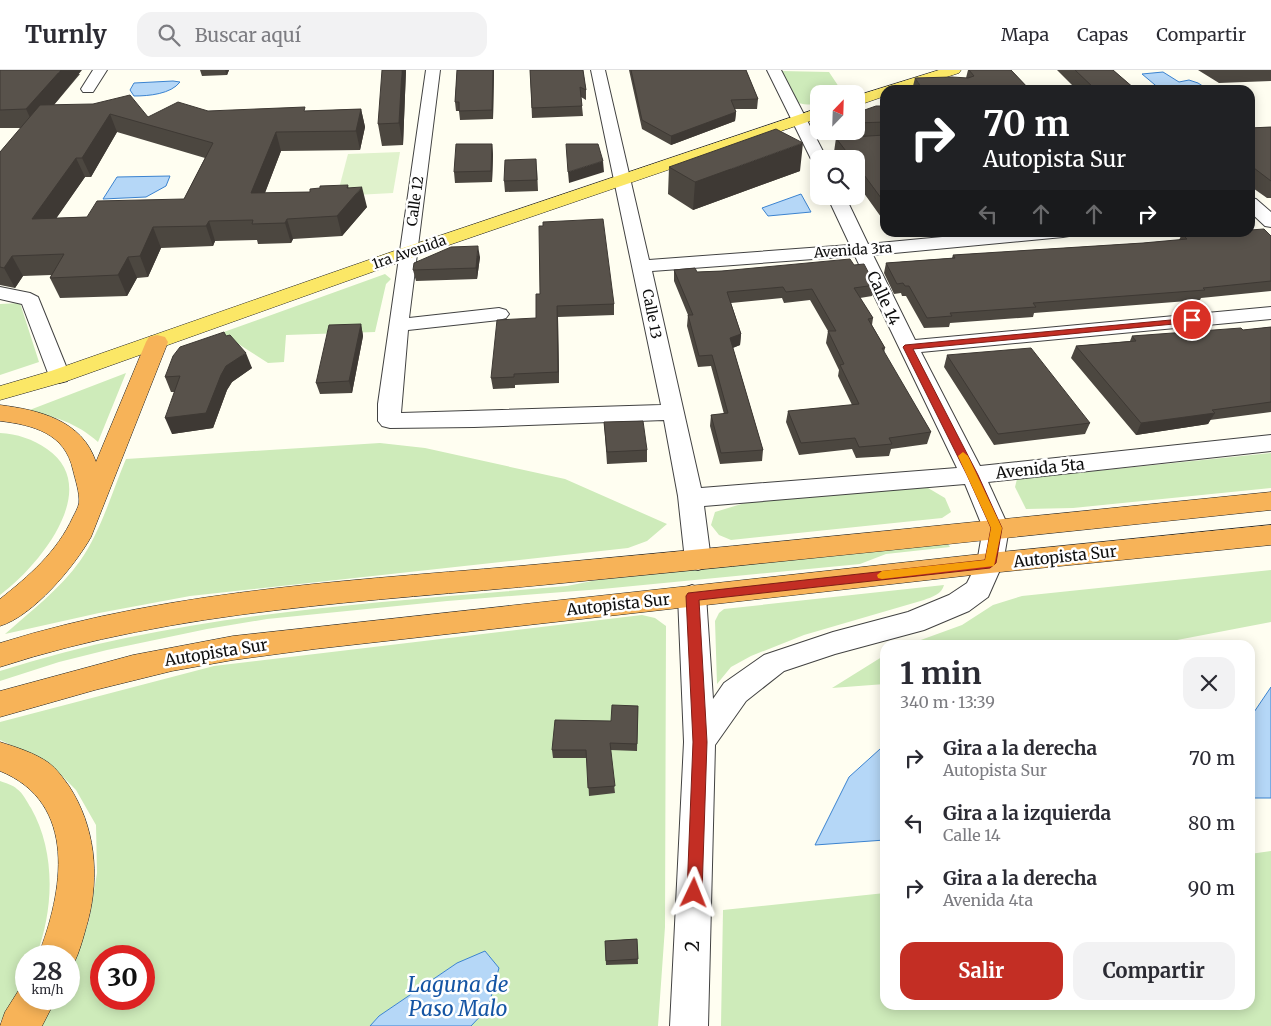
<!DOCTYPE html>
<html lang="es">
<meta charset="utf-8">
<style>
body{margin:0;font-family:Merriweather,serif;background:#f2f2f3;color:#2b2b33;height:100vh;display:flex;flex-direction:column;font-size:19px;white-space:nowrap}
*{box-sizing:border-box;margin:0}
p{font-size:16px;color:#7c7c81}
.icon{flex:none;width:28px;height:28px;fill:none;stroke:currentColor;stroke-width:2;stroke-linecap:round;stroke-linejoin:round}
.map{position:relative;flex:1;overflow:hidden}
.drawer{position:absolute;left:880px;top:570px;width:375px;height:370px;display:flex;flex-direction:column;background:#fff;border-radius:15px;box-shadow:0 2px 12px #0003}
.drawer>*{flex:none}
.guide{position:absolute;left:880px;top:15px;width:375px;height:152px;border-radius:15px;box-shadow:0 2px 12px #0003;background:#202124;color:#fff;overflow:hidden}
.needle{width:32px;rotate:23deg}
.buttons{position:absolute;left:810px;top:15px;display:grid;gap:10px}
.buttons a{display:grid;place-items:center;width:55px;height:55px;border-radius:10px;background:#fff;box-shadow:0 2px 12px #0003;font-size:25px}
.speed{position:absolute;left:15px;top:875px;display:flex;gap:10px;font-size:25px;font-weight:700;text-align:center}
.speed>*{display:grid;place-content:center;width:65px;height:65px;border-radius:50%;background:#fff;box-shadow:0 2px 12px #0003;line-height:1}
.speed small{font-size:12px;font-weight:400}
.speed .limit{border:8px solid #d22;background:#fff;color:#111}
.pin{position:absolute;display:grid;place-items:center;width:42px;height:42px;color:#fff;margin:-21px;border:2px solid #fff;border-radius:50%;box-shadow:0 1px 5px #0007}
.me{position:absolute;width:55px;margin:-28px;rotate:2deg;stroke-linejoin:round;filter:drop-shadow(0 0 4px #0008)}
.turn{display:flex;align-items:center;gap:18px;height:105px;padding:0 20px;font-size:22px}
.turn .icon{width:65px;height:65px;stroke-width:2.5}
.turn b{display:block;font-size:35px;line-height:42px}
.lanes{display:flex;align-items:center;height:48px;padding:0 20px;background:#0003;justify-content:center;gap:25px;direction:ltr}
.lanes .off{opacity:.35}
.round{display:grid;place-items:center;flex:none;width:52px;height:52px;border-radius:15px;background:#f2f2f3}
.summary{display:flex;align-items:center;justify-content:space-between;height:85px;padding:0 20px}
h1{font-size:30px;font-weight:700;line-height:38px}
.action{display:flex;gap:10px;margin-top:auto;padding:10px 20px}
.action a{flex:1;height:58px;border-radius:15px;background:#c32e24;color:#fff;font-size:20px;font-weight:700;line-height:58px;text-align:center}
.action a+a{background:#f2f2f3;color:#2b2b33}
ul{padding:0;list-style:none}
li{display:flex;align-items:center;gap:15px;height:65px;padding:0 20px}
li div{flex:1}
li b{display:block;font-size:19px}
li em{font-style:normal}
header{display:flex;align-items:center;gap:30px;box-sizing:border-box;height:70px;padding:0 25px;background:#fff;border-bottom:1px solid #e1e1e2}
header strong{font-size:24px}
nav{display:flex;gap:28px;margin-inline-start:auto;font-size:18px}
.search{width:350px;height:45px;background:#f2f2f3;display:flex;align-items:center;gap:12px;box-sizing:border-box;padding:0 18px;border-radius:15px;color:#7c7c81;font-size:19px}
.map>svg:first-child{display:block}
</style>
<header>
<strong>Turnly</strong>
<div class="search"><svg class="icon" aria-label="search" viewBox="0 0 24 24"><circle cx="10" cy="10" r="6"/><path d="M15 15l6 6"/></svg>Buscar aquí</div>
<nav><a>Mapa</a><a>Capas</a><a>Compartir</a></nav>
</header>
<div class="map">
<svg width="1271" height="956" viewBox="0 0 1271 956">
<rect width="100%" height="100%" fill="#fffef1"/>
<!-- green -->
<path fill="#ceebba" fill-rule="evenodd" d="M781,1l48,1 14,21 -24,1v8c-10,4 -16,3 -26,-1z
M385,204l6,5 -5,5 -11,48 -89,3 -2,27 -16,1 -47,-30z
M20,233l19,59 -39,13v-71z
M126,303l-28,69c-21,-19 -44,-26 -71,-31z
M0,363c17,1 33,6 47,16 57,39 -9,118 -47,146z
M380,373l45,5 140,31 102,45 -20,17 -19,7 -438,48 -91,17 -94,21c26,-23 55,-45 75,-73 21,-30 32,-69 46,-102z
M1271,383v35l-198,20 -47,1 -11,-22 2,-8z
M923,415l22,13 6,14 -9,6 -211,22 -12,-5 -8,-10 4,-13 33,-10z
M948,474l2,3 -64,7 -26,10 -258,25 -155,12 -180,18 -60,10 -100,21 -48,12 -59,19v-10c183,-59 377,-68 567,-85l30,-6z
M1271,500v52l-120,23h-244l55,-20 31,-20 29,-9z
M944,515c-2,9 -12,12 -20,15l-120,35 -53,21 -20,11 -14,17 -2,-63 4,-8 5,-4z
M642,545l13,3 11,8 -1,301 -7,99h-187l17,-18 -31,-45 -78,53 -9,10h-331l16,-27h14v-24l20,-54 8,-48 -1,-48 -20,-35 -28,-28 -48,-22v-18l214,-56zM101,886h43v43h-43z
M885,585v29l-53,4z
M0,711c5,2 13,4 17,8 6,4 10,13 14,19 25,44 23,102 5,148h-10v23l-26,43z
M1271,781v175h-550l2,-116 162,-17v112h365v-151z"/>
<!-- pitch -->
<path fill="#e0f2cc" d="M400,82l-7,41 -56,3 11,-42z"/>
<!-- water -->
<path fill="#b5d7f7" stroke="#3b83d0" d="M1163,2l16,10 10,-2 9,3 11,7h-48l-19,-16z
M173,11l7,1c-9,12 -31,14 -46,14l-4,-6 4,-7z
M170,106l-4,10 -20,11 -43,2 14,-22z
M801,124l10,18 -43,4 -6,-8z
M1271,617v111h-21v-80z
M885,678v92l-70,5 34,-68 31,-28z
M485,881l14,17 -11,40 -17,18h-101l9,-10 78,-53z"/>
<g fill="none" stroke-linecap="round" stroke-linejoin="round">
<defs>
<path id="minor" d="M93,0h14l-14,22h-10l-2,-3z
M426,0h14l-31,248 90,-10 7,2 3,4 -3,4 -7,2 -91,10 -7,83 260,-8 -70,-335h14l44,190 201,-15 -23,-49h18l23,48 127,-12h77l-3,4 -6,1 -190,18 42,85 356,-33v12l-350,33 59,114 291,-31v16l-283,31 21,46 -6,35 -15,34 -19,14 -45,19 -89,24 -51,17 -38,30 -31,44 -7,281h-38l14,-284 -6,-146 4,-7 10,-4 10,4 4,7 7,103 11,-16 40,-28 69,-23 75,-20 41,-17 18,-12 10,-20 6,-35 -18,-44 -261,22 7,54 -4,7 -9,3 -9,-3 -4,-7 -7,-64 -14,-76 -190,7 -84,1 -8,-2 -4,-5v-17zM855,186l102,212 -256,20 -49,-217z
M767,0h14l46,89h-8v5l-6,-2 -2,-3z
M1250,128l6,1 15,13v15l-6,-1 -15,-14z
M0,217l30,6 8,4 32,79 -3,5 -8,2 -8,-2 -29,-77 -22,-5z"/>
<path id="major" d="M939,0h22l-2,3 -53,17h-21v6l-29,10v-10z
M819,38v10l-405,139 -347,124 -67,19v-14l51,-15 349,-122z"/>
<path id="highway" d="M157,265l8,2 3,5 -77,195c-17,30 -58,79 -91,89v-27c29,-23 57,-47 73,-82 2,-4 5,-9 6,-14 1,-10 -4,-24 -6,-33 -8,-37 -40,-45 -73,-49v-16c39,5 82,15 96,57l50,-120 3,-5z
M1271,422v18c-239,25 -478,51 -718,74 -185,18 -375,25 -553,83v-24c179,-56 368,-63 553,-80 240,-22 479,-47 718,-71z
M1271,455v20l-281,28 -675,76 -82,11 -61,11 -77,19 -95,27v-26l133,-36 100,-19 757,-83z
M0,672c16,5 35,11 49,21 8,6 14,15 20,23 26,40 31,89 19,135 -4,13 -10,40 -19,49v-14h-31c25,-64 41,-153 -38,-185z
M26,913v16h30l-14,27h-42l5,-14 17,-27z"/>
</defs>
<!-- minor casing -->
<use href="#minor" stroke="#424242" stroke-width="2"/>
<!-- major casing -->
<use href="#major" stroke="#202020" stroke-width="1"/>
<!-- highway casing -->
<use href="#highway" stroke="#202020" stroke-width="1"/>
<!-- minor -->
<use href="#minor" fill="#fff" fill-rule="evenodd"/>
<!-- major -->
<use href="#major" fill="#fbe766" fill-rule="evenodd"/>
<!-- highway -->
<use href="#highway" fill="#f7b358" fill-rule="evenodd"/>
</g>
<!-- wall -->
<path fill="#4c4740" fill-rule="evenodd" d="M0,0l80,4 -26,31 94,12 60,-6h98l55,-2 4,18 -5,23 -79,1 -16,42 45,-1 38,-4 19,19 -25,29 -49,3 -2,4 -33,1 -1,-4 -42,1 -2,5 -52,2 -13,29 -11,1 -10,18 -67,2 -10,-20 1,-3 -28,1 -8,12 -15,-3v1v-134l21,-24h-21zM117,62l88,26 -21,41 -97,18 -31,1 29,-41h6z
M200,0h29l-2,5 -25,1z
M406,0l-3,75 -21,1 -4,-22z
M457,0h37l-1,49 -33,1 -1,-9h-3l-1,-9z
M530,0h53l3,20v10l-5,-3 2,19 -51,2z
M629,0h117l12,29 -1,10h-22l1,3 -1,9 -64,24 -29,-16z
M968,0h43l19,20 -64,-12z
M1057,0h56l22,19 -58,1z
M1198,0h73v11l-52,2z
M915,8l8,12h-11z
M885,36v111h-4l-25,-35v-23h-17l-5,-7 2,-14 16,-1 -4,-6h8v-18z
M1271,57v71h-4l-17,-12v-58z
M492,74l1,11 -1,27 -37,1 -1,-11z
M669,97l131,4 -107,39 -25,-16z
M537,99l1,22 -33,1 -1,-11z
M1182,164l89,2v55l-70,7 -1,2 -166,13 -1,4 -83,6 -1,4 -25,1 -18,-32h-4l-1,-3 -7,1 -10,-21 2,-10 66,-5 1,-3 190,-12 36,-3z
M480,187l-3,22 -61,2 -3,-11z
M854,195l21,20 -3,11 -12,2 13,20 -1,7 13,23 -1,5 47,79 -4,12 -36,5 -2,7 -33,2 -4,-9 -53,6 -13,-33 2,-11 64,-6 -14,-29 1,-6 -13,-27 2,-12 -18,-31 -26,3 -2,-5 -51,5 10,31 -1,11 -7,3 30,102 -1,11 -42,3 -10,-38 1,-11 13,-1 -13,-48 -13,1 -11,-41 1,-11 -14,-34v-11l23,2z
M536,224l78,10v11l-56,2 1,66 -44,2v3l-22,1 -2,-11 45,-60z
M361,254l2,12 -11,57 -32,1 -4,-11z
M1271,257v85l-61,8 -2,4 -72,11 -65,-77 5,-12 54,-5 2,-5 111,-6z
M226,266l26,32 -20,14 -5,8 -14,38 -41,6 2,-42h-3l-6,-15z
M947,285l143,68 -5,11 -91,11 -50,-78z
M604,352l43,28v12l-40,2z
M638,636l-1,45 -27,-1 5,43 -26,3 -2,-38h-34l-1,-8 59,-29z
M637,869l1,25 -32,1 -1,-24z"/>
<!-- shaded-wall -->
<path fill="#3e3934" d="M61,0h21l-47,58 -9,-19z
M225,0h4l-2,5z
M402,0h4l-3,75 -4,-22z
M493,0h1l-1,49 -1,-9z
M361,39l4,18 -5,23 -4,-19z
M736,42l-1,9 -64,24v-9z
M110,44l7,18 -26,45 -9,-19z
M276,62l5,19 -24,62 -6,-20z
M803,73l-3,28 -107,39 2,-28z
M492,74l1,11 -1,27 -1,-11z
M76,88l9,19 -43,62 -10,-20z
M603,91l1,11 -35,11 -1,-11z
M348,115l3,15 11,-13 5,20 -25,29 -5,-20z
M287,149l6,20 -2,4 -6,-20z
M209,151l6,20 -2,5 -7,-20z
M153,157l8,21 -13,29 -8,-21z
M478,176l2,11 -3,22 -1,-11z
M12,186l11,20 -8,12 -11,-20z
M128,187l9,21 -10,18 -9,-21z
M557,236l1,11 1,66 -1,-11z
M361,254l2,12 -11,57 -3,-12z
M741,264l-1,11 -11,4 1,-11z
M246,283l6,15 -20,14 -5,8 -14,38 -41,6 -7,-16 61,-52z
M1215,343l-7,11 -72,11 5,-12z"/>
<!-- building -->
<path fill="#58524b" stroke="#3e3934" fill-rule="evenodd" d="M0,0h61l-35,39 -26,1z
M382,0h20l-3,53 -21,1z
M457,0h36l-1,40 -33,1v-9h-4z
M530,0h53l3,20 -6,-3 2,19 -50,2z
M631,0h115l12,29 -27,1 5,12 -65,24 -29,-16z
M969,0h42l19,20h-107l-8,-12 37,-1 16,1 6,-2z
M1075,0h38l22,19 34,-2 1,3h-91l16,-1z
M130,25l18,22 30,-15 30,9 97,-4 -1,4 57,-2 -5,22 -80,1 -25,61 59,-1v-3l10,-1v-2l28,-1 -1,3 15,-1 -25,29 -50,3 -2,4 -33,1 1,-4 -44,1 -3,5 -53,1 -13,29 -12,1 -10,18 -68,3 14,-24 -52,2 -8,12 -4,-1v-115l40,-47 53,-1zM110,44l103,29 -29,56 -87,2 -10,16 -55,2 44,-61h6z
M876,36h9v16l-29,1v-10z
M1271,57v54l-21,-16v-37z
M776,59l27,14 -108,39 -26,-15z
M885,65v67h-1l-28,-38v-5h-4l-16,-21z
M456,74h36l-1,27 -37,1z
M566,74h32l5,17 -35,11z
M536,89l1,21 -33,1 1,-21z
M603,149l11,85 -57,2 1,66 -44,2v3l-23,1 6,-58 39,-2v-24h4l-1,-68h4v-4z
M1264,159l7,7v45l-68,7 2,2 -172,13 3,4 -86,6 2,3 -25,2 -18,-32h-4l-2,-3 -6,1 -11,-21 69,-5 -2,-3 190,-12 44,-4 -5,-5 24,-2h44v-2z
M478,176l-2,22 -63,2 1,-7 37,-16z
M850,189l4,6 10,-1 11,21 -21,3 19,30 -5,1 17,29h-3l49,84 -42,6 3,6 -33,3 -4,-9 -54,5 -13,-32 71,-7 -19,-39 4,-1 -16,-33h8l-24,-42 -26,3 -3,-5 -56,5 14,42 -11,4 33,112 -42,3 -10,-38 17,-2 -16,-58 -13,1 -11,-41h5l-19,-45 21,-2 2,4 25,-1z
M361,254l-12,57 -33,2 13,-58z
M1271,257v75l-59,8 3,3 -74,10 -65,-77 60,-5 -4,-5 109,-8 2,2z
M224,262l2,4 4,-1 16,18 -20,13 -5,9 -15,38 -41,5 15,-42 -15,1 8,-21 7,-9z
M1031,278l59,75 -92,11 -51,-79z
M643,351l4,29 -40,2 -3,-30z
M612,635l26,1 -1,38 -27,-1 5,43 -27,2 -2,-38h-34l3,-30 56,1z
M637,869l1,20 -32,2 -1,-20z"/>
<!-- route -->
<path fill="#c32e24" stroke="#7f1e17" d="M1192,248l4,2 -1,2 -282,27 65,126 24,53 -6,35 -6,5 -291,32 8,142 -5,151 -3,6 -5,2 -5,-2 -2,-6 6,-151 -7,-146 2,-3 297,-33 6,-32 -24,-53 -64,-128 2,-2z"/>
<!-- slow -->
<path fill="#f59e0b" d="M963,382l5,4 34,72 -8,38 -112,13 -4,-1 -1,-3 5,-4 103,-11 6,-32 -33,-72z"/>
<g text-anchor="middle" stroke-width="5" stroke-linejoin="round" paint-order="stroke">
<!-- far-street labels -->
<g font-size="14" fill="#0f0f0f" stroke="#fff">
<text transform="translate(415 131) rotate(-82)" y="5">Calle 12</text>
<text transform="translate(853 180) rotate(-4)" y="5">Avenida 3ra</text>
<text transform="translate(409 182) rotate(-19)" y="5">1ra Avenida</text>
<text transform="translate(652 244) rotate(79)" y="5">Calle 13</text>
</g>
<!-- street labels -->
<g font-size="16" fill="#0f0f0f" stroke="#fff">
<text transform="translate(884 228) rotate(65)" y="6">Calle 14</text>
<text transform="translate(1040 398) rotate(-6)" y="6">Avenida 5ta</text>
<text transform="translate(1065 486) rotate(-6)" y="6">Autopista Sur</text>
<text transform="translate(618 534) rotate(-6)" y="6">Autopista Sur</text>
<text transform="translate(216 582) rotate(-9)" y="6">Autopista Sur</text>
</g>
<!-- near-street labels -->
<g font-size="19" fill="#0f0f0f" stroke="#fff">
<text transform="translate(692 876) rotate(-88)" y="7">2</text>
</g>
<!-- near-water labels -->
<g font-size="21" font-style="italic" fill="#1555a4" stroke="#fff">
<text x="458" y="922">Laguna de<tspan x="458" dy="24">Paso Malo</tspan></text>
</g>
</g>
</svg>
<div class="buttons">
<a><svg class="needle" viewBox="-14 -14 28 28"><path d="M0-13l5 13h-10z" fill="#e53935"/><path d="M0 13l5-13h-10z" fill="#7c7c81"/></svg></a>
<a><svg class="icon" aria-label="search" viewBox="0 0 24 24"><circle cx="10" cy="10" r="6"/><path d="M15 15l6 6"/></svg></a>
</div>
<div class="speed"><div>28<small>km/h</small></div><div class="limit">30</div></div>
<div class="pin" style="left:1192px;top:250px;background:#d93025"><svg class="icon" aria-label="arrive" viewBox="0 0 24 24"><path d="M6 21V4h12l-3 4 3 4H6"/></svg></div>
<svg class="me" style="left:694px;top:823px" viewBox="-20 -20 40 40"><path d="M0-17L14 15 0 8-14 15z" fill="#c32e24" stroke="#fff" stroke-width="4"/></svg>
<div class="guide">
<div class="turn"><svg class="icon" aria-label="right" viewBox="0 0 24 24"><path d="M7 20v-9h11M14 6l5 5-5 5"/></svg><div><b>70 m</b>Autopista Sur</div></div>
<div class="lanes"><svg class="icon off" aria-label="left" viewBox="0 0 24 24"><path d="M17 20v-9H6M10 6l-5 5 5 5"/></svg><svg class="icon off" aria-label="ahead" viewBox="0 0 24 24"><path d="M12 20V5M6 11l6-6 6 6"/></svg><svg class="icon off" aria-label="ahead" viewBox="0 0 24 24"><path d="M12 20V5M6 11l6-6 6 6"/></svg><svg class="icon" aria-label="right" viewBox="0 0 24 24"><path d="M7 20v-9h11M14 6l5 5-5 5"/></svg></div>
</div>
<section class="drawer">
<div class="summary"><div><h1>1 min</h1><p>340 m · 13:39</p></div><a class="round"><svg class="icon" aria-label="close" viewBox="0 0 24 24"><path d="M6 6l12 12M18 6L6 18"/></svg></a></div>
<ul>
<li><svg class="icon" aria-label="right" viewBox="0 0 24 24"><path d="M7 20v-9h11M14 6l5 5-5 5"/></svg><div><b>Gira a la derecha</b><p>Autopista Sur</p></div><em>70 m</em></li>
<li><svg class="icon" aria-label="left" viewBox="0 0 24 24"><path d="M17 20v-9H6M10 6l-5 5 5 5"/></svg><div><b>Gira a la izquierda</b><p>Calle 14</p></div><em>80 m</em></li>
<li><svg class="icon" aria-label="right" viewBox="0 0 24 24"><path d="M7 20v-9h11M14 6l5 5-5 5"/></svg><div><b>Gira a la derecha</b><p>Avenida 4ta</p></div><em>90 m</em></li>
</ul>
<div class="action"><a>Salir</a><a>Compartir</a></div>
</section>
</div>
